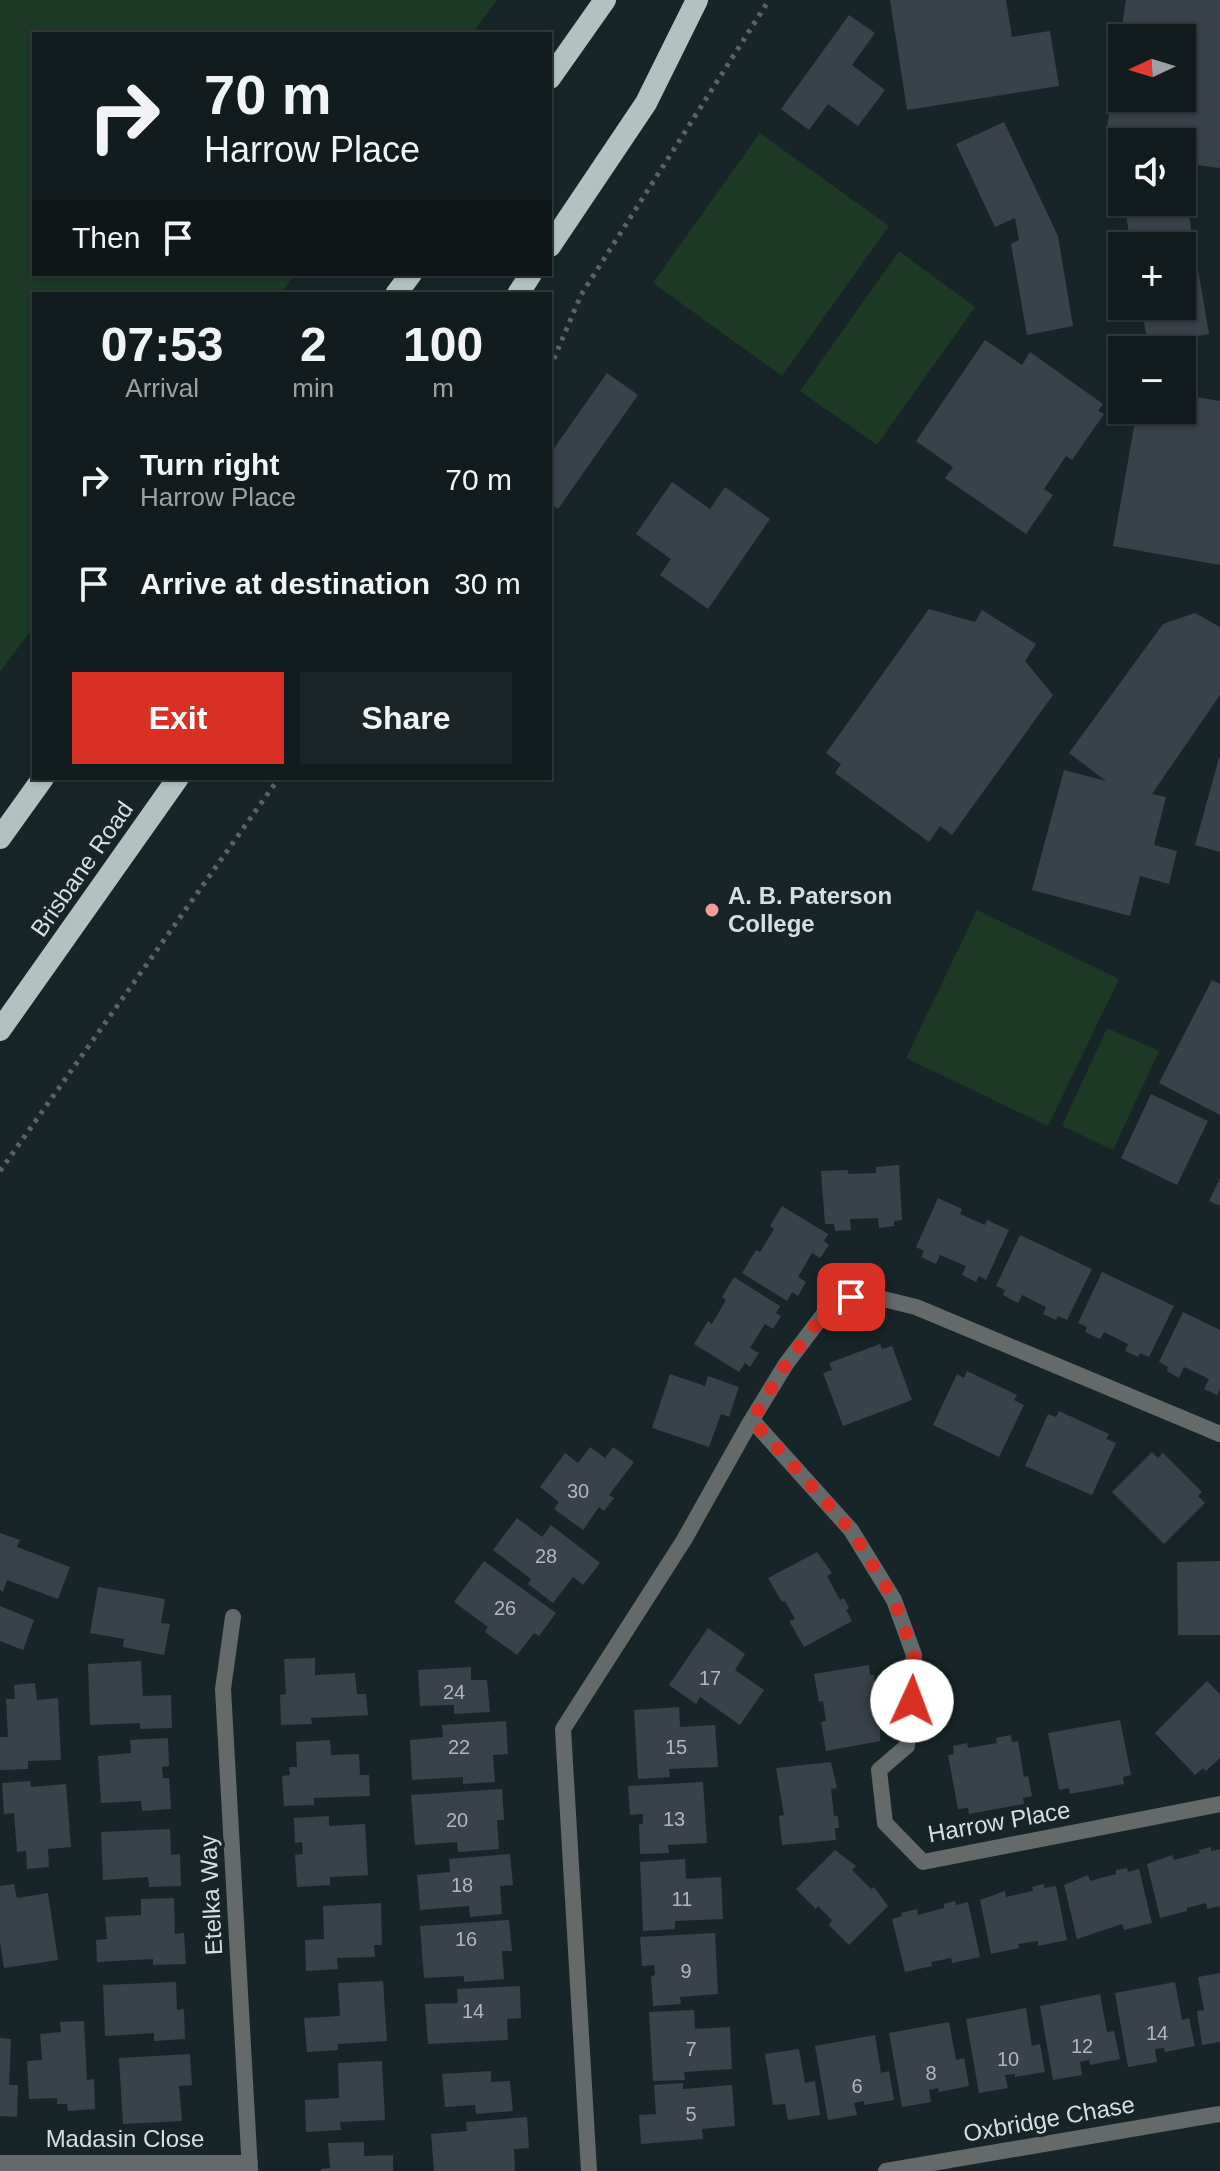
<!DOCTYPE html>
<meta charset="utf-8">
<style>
body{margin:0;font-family:Helvetica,sans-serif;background:#1b2527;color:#f1f3f6;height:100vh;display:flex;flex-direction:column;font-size:30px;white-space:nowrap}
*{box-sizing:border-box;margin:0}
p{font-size:26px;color:#9ca1a4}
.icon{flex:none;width:44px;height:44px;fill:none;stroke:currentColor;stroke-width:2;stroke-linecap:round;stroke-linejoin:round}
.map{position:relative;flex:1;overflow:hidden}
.side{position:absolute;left:32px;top:292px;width:520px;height:488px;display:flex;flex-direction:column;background:#121c1e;border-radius:0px;box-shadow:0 2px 6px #0004,0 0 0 2px #313a3c}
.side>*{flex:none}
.hud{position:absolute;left:32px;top:32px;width:520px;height:244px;border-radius:0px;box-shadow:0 2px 6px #0004,0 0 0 2px #313a3c;background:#121c1e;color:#f1f3f6;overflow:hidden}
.needle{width:52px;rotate:266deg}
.fabs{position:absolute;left:1108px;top:24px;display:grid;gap:16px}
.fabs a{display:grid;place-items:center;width:88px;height:88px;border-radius:0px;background:#121c1e;box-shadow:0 2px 6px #0004,0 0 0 2px #313a3c;font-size:40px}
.pin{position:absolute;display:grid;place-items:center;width:68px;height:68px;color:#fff;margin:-34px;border-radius:16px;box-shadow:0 4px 12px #0006}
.me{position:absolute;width:88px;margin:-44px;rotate:2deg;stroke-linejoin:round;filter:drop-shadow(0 0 6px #0008)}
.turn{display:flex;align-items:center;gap:28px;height:168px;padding:0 40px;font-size:36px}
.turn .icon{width:104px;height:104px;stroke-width:2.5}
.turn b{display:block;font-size:56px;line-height:68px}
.then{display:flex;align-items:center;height:76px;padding:0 40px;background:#0003;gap:16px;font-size:30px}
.eta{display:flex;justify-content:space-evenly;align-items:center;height:136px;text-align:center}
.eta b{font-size:48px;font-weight:600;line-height:56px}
.button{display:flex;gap:16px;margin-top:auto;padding:16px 40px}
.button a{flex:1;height:92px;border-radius:0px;background:#d93025;color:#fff;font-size:32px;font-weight:600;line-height:92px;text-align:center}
.button a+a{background:#1b2527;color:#f1f3f6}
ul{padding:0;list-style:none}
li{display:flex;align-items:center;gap:24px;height:104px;padding:0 40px}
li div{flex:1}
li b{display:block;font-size:30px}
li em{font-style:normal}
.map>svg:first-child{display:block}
</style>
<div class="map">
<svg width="1220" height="2171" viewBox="0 0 1220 2171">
<rect width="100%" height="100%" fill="#182528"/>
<!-- green -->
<path fill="#1b3924" d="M0,0h497l-25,34h-438v240h261l-15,20h-246v332l-34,46z
M760,133l129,93 -107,150 -129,-93z
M899,251l76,56 -98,138 -77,-54z
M977,910l142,69 -71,147 -142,-68z
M1107,1028l52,23 -46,99 -51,-24z"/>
<!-- building -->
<path fill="#39414a" d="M890,0h116l6,37 38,-6 9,55 -152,24z
M1126,0h94v168l-38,-5v-21h-60v12l-7,-1 3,-22 -11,-2 13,-90 2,59h60v-60h-62z
M849,15l26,18 -23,32 33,25 -27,36 -30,-22 -19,26 -28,-21z
M1004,122l54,114 15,90 -46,9 -16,-91 8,-4 -4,-22 -20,9 -39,-83z
M1124,202h55v5l8,-2 22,129 -23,4 3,17 -7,1v-6h-33l-8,-44h41v-60h-51z
M985,340l37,25 8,-13 73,52 -5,7 6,3 -32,46 -6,-4 -22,33 9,6 -27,39 -81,-56 8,-11 -37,-26z
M607,373l31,22 -80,114 -8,-6v-49z
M1196,397l24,4v164l-107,-19 24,-136 55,9z
M672,482l38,27 15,-22 45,32 -62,90 -48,-34 11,-16 -35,-25z
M929,609l46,13 7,-12 54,34 -11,17 28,34 -101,140 -12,-9 -11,16 -94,-69 6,-9 -15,-11z
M1195,613l25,14v68l-68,99 14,3 -12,48 23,6 -8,33 -29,-8 -10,40 -98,-26 32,-120 42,11 -37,-28 94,-129z
M1219,758h1v94l-25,-7z
M1212,980l8,4v131l-61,-32z
M1151,1094l57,27 -31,64 -56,-27z
M899,1165l3,55 -8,1v5l-15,2 -1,-10 -28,1 1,11 -16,1 -1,-7h-9l-4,-53 27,-1v4l28,-1v-6z
M1220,1178v28l-11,-5z
M938,1198l24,11 -2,5 25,11 2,-5 22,10 -23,50 -7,-4 -3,6 -14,-7 4,-9 -26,-11 -4,9 -15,-7 3,-6 -8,-4z
M782,1206l46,28 -4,7 5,4 -9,13 -8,-5 -14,24 8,5 -8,14 -6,-4 -5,9 -45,-28 14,-23 4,2 14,-23 -4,-3z
M1020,1235l72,34 -25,51 -9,-4 -2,4 -13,-6 3,-7 -24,-12 -4,8 -15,-8 2,-5 -9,-4z
M1102,1272l72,34 -25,51 -9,-4 -2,4 -13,-6 3,-7 -24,-12 -4,7 -15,-7 2,-5 -9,-4z
M734,1277l46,29 -4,7 5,3 -8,13 -8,-5 -15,24 9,5 -9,14 -5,-4 -6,9 -45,-28 14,-23 4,3 14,-24 -4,-3z
M1183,1312l37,18v60l-3,5 -13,-6 5,-10 -25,-12 -5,11 -12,-7 1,-4 -9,-5z
M880,1344l2,5 10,-3 20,54 -69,26 -20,-53 9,-3 -3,-7z
M967,1371l50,24 -3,5 10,5 -25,52 -66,-32 24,-51 7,4z
M670,1374l35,12 3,-10 31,11 -10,30 -8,-3 -12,33 -57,-19z
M1059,1411l50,23 -3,5 10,4 -24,52 -67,-29 23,-52 8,3z
M590,1447l15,11 8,-11 21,15 -25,33 5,3 -10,13 -5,-4 -16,23 -29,-21 5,-7 -19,-15 25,-34 13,10z
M1152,1452l6,6 5,-5 39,39 -4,4 7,7 -41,41 -52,-52z
M517,1518l25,19 9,-12 49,38 -17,22 -10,-8 -20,26 -25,-19 3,-5 -38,-29z
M0,1533l20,7 -3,7 53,20 -12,32 -51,-19 -4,12 -3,-2z
M817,1552l15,21 -5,3 13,24 4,-2 5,10 -3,2 6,11 -48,26 -15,-26 6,-2 -10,-18 -3,1 -14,-24z
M484,1561l72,52 -17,23 -5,-3 -17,22 -32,-23 3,-5 -34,-25z
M1220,1561v74h-42l-1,-73z
M98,1587l67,12 -4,24 9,1 -6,31 -41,-8 1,-8 -34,-6z
M0,1606l34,14 -11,30 -23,-9z
M708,1628l37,26 -10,16 29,20 -24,35 -40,-28 -4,7 -27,-19z
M315,1658v17l40,-2 2,21h9l2,21 -57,3 1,6 -31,1 -1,-30 6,-1 -2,-35z
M141,1661l2,35 28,-1 1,33 -32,1v-6l-50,2 -2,-61z
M869,1665l1,10h4l2,15 -5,1 4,27 5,-1v24l-54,10 -5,-29 5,-1 -3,-20 -4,1 -5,-28z
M471,1667v13h16l3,32 -36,2v-9l-34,1 -2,-36z
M1207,1681l13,13v64l-14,13 -3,-3 -8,7 -40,-42z
M35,1683l2,17 21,-2 3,62 -33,1v8l-28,1v-33h8l-2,-38h9l-1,-14z
M679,1707l1,20 35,-2 3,42 -49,2 1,8 -32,2 -4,-69z
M1120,1720l11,55 -8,2 1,7 -54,10 -1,-6 -10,2 -11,-57z
M506,1721l2,33 -15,1 2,27 -32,2v-7l-51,3 -2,-40 33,-3 -1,-12z
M1011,1735l1,7 6,-1 6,36 4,-1 4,20 -9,2 1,6 -55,10 -1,-6 -10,1 -10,-54 6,-1 -1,-8 14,-3 1,5 29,-5 -1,-5z
M168,1738l1,28 -7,1 1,11h6l2,31 -29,2 -1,-10 -40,2 -3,-47 33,-3 -1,-13z
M330,1740l1,15 28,-1 1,21h9l1,21 -56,2v7l-30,1 -2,-30 8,-1 -1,-8h8l-1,-25z
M831,1762l6,26 -6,1 3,27h4l1,12h-4l1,12 -54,5 -3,-29 5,-1 -8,-47z
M30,1781l1,6 35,-3 5,63 -23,2 1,18 -22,2 -1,-18 -9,1 -3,-39 -10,1 -2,-31z
M703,1782l4,61 -39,2 1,8 -29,1 -1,-30h4v-10l-13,1 -2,-29z
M502,1789l2,31h-7l2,29 -41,3 -1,-10 -42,3 -4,-50z
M329,1816v10l36,-2 3,51 -38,2v8l-33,2 -2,-32 8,-1 -1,-12 -7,1 -1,-25z
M170,1829l1,26 9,-1 1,32 -32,1 -1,-10 -45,3 -2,-48z
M1211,1847v4l9,-2v57l-13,3 -1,-6 -19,5v3l-27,7 -13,-54 25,-9 2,5 26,-7 -1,-3z
M835,1850l21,16 -4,4 19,19 3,-2 14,19 -39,39 -20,-20 3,-5 -14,-14 -2,3 -20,-20z
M510,1854l3,31 -13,1 2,28 -32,3 -1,-11 -49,4 -3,-35 33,-3 -1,-13z
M685,1859l1,20 35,-2 2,42 -48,2v8l-32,2 -3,-69z
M1127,1868l1,4 11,-3 13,54 -28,7 -2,-6 -45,15 -13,-54 24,-10 2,6 26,-7v-4z
M14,1884l3,14 31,-5 10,67 -54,8 -4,-27v-55z
M1044,1884v4l12,-2 11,54 -29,6v-5l-20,3 1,4 -28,6 -11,-54 25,-9 1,6 27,-6 -1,-4z
M174,1898l1,36 9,-1 2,31 -33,1v-6l-56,3 -1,-22 11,-1 -2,-22 36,-2v-16z
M955,1901l1,4 12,-3 12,55 -28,6 -1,-5 -20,4 1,4 -27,6 -13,-53 10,-3 -1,-3 16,-4 1,6 26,-7v-4z
M381,1903l1,42h-8l1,12 -38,1 1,11 -32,2 -1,-31 19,-1 -1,-33z
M509,1920l3,31h-10l2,28 -40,3v-6l-40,2 -4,-52z
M715,1933l3,61 -38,3 1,7 -28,2 -2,-30 4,-1 -1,-10 -12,1 -2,-29z
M1220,1973v69l-18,3 -5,-34 7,-1 -6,-33z
M383,1981l4,60 -49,3v6l-31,2 -3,-34 36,-2 -2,-33z
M176,1982l1,28 7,-1 1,30 -31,2v-8l-49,3 -2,-51z
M1175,1982l7,38 7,-2 6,28 -30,6 -1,-4 -9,1 2,13 -29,5 -13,-74z
M520,1986l1,32 -14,1 1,21 -80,4 -3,-40 33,-1 -1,-14z
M1100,1994l7,38 7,-1 6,28 -30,6 -1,-5 -9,2 2,13 -29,5 -13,-74z
M1026,2008l6,38 8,-2 5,28 -30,5v-3l-10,1 3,13 -29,5 -13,-74z
M694,2010l1,19 35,-2 2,42 -48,3 1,8 -32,1 -4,-69z
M84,2021l3,59 7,-1 1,30 -27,2 -1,-7h-10v-6l-28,1 -2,-38 15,-1 -2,-26 21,-2 -1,-10z
M949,2022l7,38 8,-2 5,28 -30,6 -1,-4 -9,2 2,12 -29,5 -13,-74z
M875,2035l6,38 8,-2 5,29 -30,5v-4l-10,2 3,12 -29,5 -13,-74z
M0,2038l11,1 -2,46h9l-1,32 -17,-1z
M799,2049l6,34 10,-2 5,34 -32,5 -3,-16 -12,1 -8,-51z
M190,2054l2,31 -13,1 3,35 -59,3 -4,-66z
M382,2061l3,59 -45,2 1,8 -35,2 -1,-32 34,-2 -1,-35z
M491,2071v11l19,-1 3,30 -37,3 -1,-9 -30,2 -3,-33z
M683,2083v6l49,-4 3,41 -33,3 1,10 -62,5 -2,-29 17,-1 -2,-29z
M527,2117l2,31 -15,1 1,22h-81l-3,-37 36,-3 -1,-9z
M364,2142v14l29,-1v16h-72v-2l9,-1 -2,-25z"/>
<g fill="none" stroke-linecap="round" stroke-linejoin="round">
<!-- path -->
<path stroke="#586366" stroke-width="5" stroke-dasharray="4 6" stroke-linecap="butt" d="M550,368l31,-73 188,-295
M0,1171l279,-393"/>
<!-- minor -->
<path stroke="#636a69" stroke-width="16" d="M752,1420l99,110 43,70 20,55 -7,91 -28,24 6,53 38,39 297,-58
M233,1617l-10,72 27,482
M0,2163h250
M589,2171l-26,-442 121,-189 64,-114 38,-62 49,-65 32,-4 49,12 304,127
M886,2171l334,-57"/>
<!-- trunk -->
<path stroke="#b2c2c0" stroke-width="22" d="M550,78l55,-78
M550,246l96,-143 51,-103
M396,294l15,-20
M518,294l13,-20
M0,838l43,-60
M0,1030l178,-252"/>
</g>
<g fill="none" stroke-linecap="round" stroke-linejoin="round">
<!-- route -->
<path stroke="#d93025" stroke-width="14" stroke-dasharray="0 25.2" d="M851,1297l-16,2 -49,65 -34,56 99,110 43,70 20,55 -2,46"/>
</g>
<!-- markers -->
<circle fill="#f59b98" stroke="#182528" stroke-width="3" cx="712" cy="910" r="8"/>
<g text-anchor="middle" stroke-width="7" stroke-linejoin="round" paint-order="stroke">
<!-- number labels -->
<g font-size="20" fill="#afb7bb">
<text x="578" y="1498">30</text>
<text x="546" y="1563">28</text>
<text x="505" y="1615">26</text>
<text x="710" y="1685">17</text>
<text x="454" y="1699">24</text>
<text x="459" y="1754">22</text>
<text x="676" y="1754">15</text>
<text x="674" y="1826">13</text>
<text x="457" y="1827">20</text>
<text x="462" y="1892">18</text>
<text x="682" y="1906">11</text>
<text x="466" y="1946">16</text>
<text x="686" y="1978">9</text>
<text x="473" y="2018">14</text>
<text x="1157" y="2040">14</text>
<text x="1082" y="2053">12</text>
<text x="691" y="2056">7</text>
<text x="1008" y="2066">10</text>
<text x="931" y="2080">8</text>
<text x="857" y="2093">6</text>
<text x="691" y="2121">5</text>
</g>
<!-- street labels -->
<g font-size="24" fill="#d6dee1" stroke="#182528">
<text transform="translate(82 869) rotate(-55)" y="8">Brisbane Road</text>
<text transform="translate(999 1822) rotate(-10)" y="8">Harrow Place</text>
<text transform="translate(211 1895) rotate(-93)" y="8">Etelka Way</text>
<text transform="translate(1049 2119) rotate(-10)" y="8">Oxbridge Chase</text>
<text x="125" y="2147">Madasin Close</text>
</g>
<!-- poi labels -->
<g font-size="24" font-weight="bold" fill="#d6dee1" stroke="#182528" text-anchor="start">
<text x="728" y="904">A. B. Paterson<tspan x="728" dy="28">College</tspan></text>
</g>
</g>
</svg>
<div class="fabs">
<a><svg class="needle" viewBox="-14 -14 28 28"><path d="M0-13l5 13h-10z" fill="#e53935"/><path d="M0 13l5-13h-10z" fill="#9ca1a4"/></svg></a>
<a><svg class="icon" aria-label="sound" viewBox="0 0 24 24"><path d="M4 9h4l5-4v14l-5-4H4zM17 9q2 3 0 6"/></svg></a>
<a>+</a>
<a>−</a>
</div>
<div class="pin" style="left:851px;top:1297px;background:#d93025"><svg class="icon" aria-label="arrive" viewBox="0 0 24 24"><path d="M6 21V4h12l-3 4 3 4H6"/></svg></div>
<svg class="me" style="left:912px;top:1701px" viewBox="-20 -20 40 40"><circle r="19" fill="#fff"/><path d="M0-13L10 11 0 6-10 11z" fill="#d93025"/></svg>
<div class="hud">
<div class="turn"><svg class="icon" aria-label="right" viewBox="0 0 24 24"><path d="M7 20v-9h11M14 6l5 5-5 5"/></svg><div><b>70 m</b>Harrow Place</div></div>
<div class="then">Then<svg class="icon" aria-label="arrive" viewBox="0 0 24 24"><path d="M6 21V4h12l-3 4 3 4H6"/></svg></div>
</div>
<section class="side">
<div class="eta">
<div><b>07:53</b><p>Arrival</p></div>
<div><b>2</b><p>min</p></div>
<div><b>100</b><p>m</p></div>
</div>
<ul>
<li><svg class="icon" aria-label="right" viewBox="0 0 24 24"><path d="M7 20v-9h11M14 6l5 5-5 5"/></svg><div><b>Turn right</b><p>Harrow Place</p></div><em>70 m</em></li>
<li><svg class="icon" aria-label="arrive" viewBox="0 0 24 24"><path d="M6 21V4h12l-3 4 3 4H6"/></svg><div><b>Arrive at destination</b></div><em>30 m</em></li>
</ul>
<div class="button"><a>Exit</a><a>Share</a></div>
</section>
</div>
